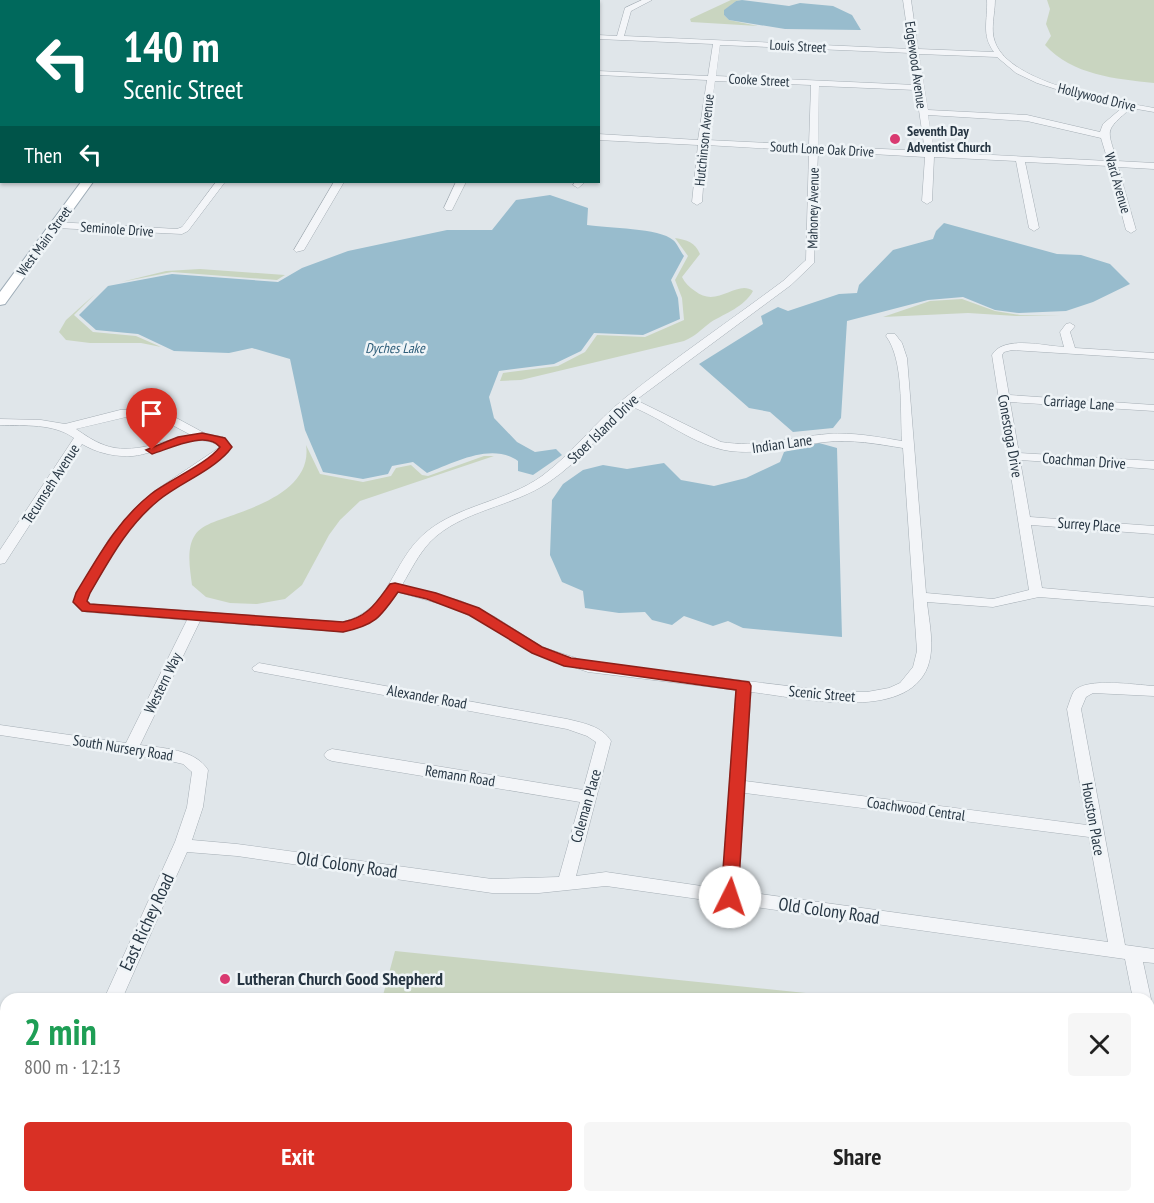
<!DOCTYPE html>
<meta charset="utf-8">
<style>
body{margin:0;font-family:"PT Sans Narrow",sans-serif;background:#f6f6f6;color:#222;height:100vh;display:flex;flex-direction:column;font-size:22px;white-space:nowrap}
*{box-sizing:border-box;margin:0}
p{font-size:20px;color:#767676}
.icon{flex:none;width:33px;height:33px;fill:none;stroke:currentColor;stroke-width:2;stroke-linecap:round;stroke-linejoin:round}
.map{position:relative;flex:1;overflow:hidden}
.panel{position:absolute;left:0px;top:993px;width:1155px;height:210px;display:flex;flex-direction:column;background:#fff;border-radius:18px 18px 0 0;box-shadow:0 2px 4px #0004}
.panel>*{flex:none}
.hud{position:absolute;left:0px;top:0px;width:600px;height:183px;box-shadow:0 2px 4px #0004;background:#00695c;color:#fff;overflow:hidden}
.pin{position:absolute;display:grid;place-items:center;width:51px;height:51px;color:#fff;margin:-62px -26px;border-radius:50% 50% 50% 0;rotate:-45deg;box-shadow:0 0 6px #0007}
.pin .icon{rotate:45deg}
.me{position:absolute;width:66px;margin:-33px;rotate:4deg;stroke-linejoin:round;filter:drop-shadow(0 0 4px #0008)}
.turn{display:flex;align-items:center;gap:21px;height:126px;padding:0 24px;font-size:27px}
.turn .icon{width:78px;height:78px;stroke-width:2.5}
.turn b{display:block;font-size:42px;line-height:51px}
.then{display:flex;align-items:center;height:57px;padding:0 24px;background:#0003;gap:12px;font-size:22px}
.round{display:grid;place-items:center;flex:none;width:63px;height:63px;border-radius:6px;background:#f6f6f6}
.head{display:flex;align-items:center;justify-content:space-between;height:102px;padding:0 24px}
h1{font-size:36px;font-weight:800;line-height:45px;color:#1e9e55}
.action{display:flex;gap:12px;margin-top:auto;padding:12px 24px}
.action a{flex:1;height:69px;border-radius:6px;background:#d93025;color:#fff;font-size:24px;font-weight:800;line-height:69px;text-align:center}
.action a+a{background:#f6f6f6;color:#222}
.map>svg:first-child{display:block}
</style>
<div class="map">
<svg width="1154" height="1203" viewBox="0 0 1154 1203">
<rect width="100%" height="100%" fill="#e0e6ea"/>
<!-- green -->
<path fill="#c9d5c0" d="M731,0h11l-6,1 -11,9 -1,5 5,5 29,6 -67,-4 -1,-3z
M1047,0h107v83c-38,-4 -82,-8 -109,-38l6,-9 -5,-12 4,-15z
M675,238c12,2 20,4 25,16l-18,23c3,6 7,10 13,14 22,18 42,-12 58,0 -9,16 -27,22 -42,31 -11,8 -15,14 -27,19l-163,39 -21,1 3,-8 55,-7 27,-14 12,-17 48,2 39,-17 -2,-22 -7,-18 13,-24z
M200,269l85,6 -8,5 -105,-8 -51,10 45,-11z
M95,294l-21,21 19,17 43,4 25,11 -20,-4h-51l-24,-3 -7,-8 7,-12z
M962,299l33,12 25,4h41l-45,1 -48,-3 -85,4 47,-16z
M306,445l14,29 43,8 28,-6 5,-8 15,-3 11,10 6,1 56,-20h10l-134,45 -20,19 -11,15 -27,50 -17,14 -28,5 -27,-1 -24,-6 -14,-12c-2,-16 -6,-37 3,-50 8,-12 29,-16 41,-21 31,-11 76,-30 70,-69z
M395,951l469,48h-482z
M1149,1158h5v45h-1115l1,-6h1109z"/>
<!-- water -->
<path fill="#98bccd" d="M742,0l47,6 11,-3 33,3 19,9 9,15 -76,-1 -56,-9 -5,-5v-5l12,-9z
M550,195l38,13 -1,17c20,3 73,3 86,15 4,3 7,11 11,16l-13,24 7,18 2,21 -37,16 -49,-2 -13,18 -27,13 -55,7 -10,26 5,21 23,24 18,10 21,-3 6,6 -29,20 -15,-4v-10c-27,-19 -64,2 -91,12l-14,-11 -21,4 -4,8 -25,5 -40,-7 -18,-42 -15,-71 -38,-11 -23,5 -55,-2 -36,-17 -42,-4 -17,-15 29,-29 64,-12 106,8 24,-14 46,-17 99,-21h45l24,-30z
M944,223l113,31 24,1 29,9 20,20 -37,18 -27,9 -47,2 -24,-3 -32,-13 -35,3 -81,21 -6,97 -8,10 -40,4 -23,-20 -21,-4 -50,-44 64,-40 -2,-8 17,-9 10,4 51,-17 18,-1 2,-8 34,-35 40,-11 3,-8z
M819,443l18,5 5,189 -99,-9 -15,-7 -15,5 -29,-10 -12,9 -20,-5 -7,-8 -26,1 -34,-5 -2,-17 -21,-9 -12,-27 2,-55 11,-16 20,-14 20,-5 24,4 37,-6 17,17 33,6 32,-8 34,-16 4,-10z"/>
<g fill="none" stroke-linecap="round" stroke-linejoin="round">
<defs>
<path id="minor" d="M293,0h8l-8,2z
M443,0h8l-9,2z
M537,0h8l-8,2z
M642,0h10l-21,11 -7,25 286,13 -7,-49h8l7,49 76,3c-13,-17 -6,-32 -7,-52h8c0,14 -5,29 0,42 15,42 119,59 159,66v4l-23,-4c-27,24 -24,20 -14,53l37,2v6l-36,-2 18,63 -5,3 -5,-3 -17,-64 -84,-4 14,66 -5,3 -5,-3 -13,-67 -82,-4 -2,44 -5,3 -5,-3 3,-44 -107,-6 -4,112 -23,22 -155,115 85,42c36,6 71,-5 107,-8 25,-2 50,3 74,7 -2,-30 2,-81 -16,-105l1,-2h8l7,9 5,15 19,235 67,6 36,-9 -37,-235c11,-20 52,-9 72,-8l-4,-15 6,-8 4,-1 5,3 -5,6 5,16 79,5v6l-142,-9 -8,2 -2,3 7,40 145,10v6l-144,-9 9,51 135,8v8l-134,-9 10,57 124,9v8l-123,-9 11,63 112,10v8l-115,-9 -46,10 -66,-5c2,20 8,44 1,64 -21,58 -131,31 -177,26l-6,89 342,44 -20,-116c2,-5 4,-13 7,-18 13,-14 61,-6 80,-5v10l-61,-3 -7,4 -5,12 44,236 29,4v14l-11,-1 8,37 -2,4v-4h-16l-8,-40 -519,-73 -67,7h-47l-255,-37 -50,-4 -65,147h-18l71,-157 12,-35 5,-35 -9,-8 -17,-4 -166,-25v-10l126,18 61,-123 -100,-8 -5,-1 -9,-10 36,-62 25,-30 22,-19 64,-43c-19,-18 -64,7 -87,9 -18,1 -36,-3 -51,-12l-77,119 -5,1v-14l74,-112c-21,-15 -49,-12 -74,-13v-6l41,1 24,4 55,-14 30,-1 19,5 37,20 17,3 9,10 -6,8 -61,40 -23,19 -21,26 -31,53 -3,7 4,4 252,18c47,-12 48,-59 81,-88 33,-29 82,-32 118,-58 31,-23 53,-54 83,-78 51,-41 106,-78 158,-117l23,-21 3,-109 -103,-6 -4,57 -5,3 -5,-3 6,-57 -100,-5v-6l100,6 9,-60 -109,-5v-4l110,5 5,-32 -115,-5v-4l19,1 8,-28zM720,45l191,8 5,32 -200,-9zM919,54l78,3 19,16 21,10 50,16 36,8 -20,17 -3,8 -73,-17 -99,-5zM715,81l96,4 -2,60 -102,-5zM819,86l97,4 9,61 -107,-5zM928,115l99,6 74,17 7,23 -174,-9zM630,406c33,12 64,40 100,45 32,4 64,-6 95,-9 27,-3 52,2 78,6l14,203 -4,16 -13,16 -11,5 -22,4h-29l-250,-30 -46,-15 -47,-30 -34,-16 -59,-16c9,-15 16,-30 28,-43 31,-32 83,-35 119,-60 31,-21 54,-51 81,-76zM135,415l26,4 30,16c-28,5 -58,21 -87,10 -11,-4 -19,-10 -28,-16zM398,592l53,15 34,16 47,30 56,19 148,18 -14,199 -116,-17 -30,4 35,-135c-9,-15 -28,-18 -44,-22l-308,-56 -7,5 2,3 313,58 20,7 9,6 -13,48 -251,-41 -5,2 -3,4 3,4 5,2 248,41 -21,75 -67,2 -255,-35 -45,-4 11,-33 5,-37c-13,-21 -46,-22 -68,-25l60,-124 143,11c28,-8 39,-15 55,-40zM745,793l344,44 19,105 -369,-51z
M0,81h2v4h-2z
M2,168v7l-2,1v-7z
M216,182h9l-37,49 -6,3 -126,-6 -5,-3 5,-3 121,7 5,-2z
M334,182h10l-40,68 -8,2 -2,-2z
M456,182h10l-14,28h-6l-2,-2z
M575,182h10l-7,6 -5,-3z
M1149,1023l5,2v40l-5,-2z
M18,1197h20l-3,6h-20z"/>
<path id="major" d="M333,0h12l-13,2z
M81,182h12l-88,122 -5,1v-13z"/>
</defs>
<!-- minor casing -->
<use href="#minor" stroke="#a5aeb5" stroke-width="1"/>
<!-- major casing -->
<use href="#major" stroke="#9eacb7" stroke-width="2"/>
<!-- minor -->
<use href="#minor" fill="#f3f5f8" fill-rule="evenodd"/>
<!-- major -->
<use href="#major" fill="#fff" fill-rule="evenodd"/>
</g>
<!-- route -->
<path fill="#d93025" stroke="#8d1f18" stroke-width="1.5" d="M202,433l23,5 7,9 -4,5c-18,20 -48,31 -69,48 -32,26 -49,59 -69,93l-3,8 3,3 253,18c25,-5 33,-19 47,-38l5,-1 41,10 43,15 63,39 29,11 178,24 2,4 -13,211 -2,4 -6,2 -6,-2 -3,-4 15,-207 -172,-24 -32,-13 -63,-38 -42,-16 -29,-7c-18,26 -23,33 -55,40l-261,-21 -9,-9 3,-9c22,-36 41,-72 75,-99 18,-14 56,-30 69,-47 -14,-17 -51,2 -68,7l-6,-4 32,-13z"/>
<!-- markers -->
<g fill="#d93a71" stroke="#eff4f7" stroke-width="2">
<circle cx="895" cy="139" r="6"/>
<circle cx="225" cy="979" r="6"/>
</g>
<g text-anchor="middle" stroke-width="5" stroke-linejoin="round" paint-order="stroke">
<!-- far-street labels -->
<g font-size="14" fill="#273643" stroke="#eff4f7">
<text transform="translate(798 46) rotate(3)" y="5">Louis Street</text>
<text transform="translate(916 65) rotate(82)" y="5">Edgewood Avenue</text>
<text transform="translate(759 80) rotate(3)" y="5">Cooke Street</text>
<text transform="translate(1097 97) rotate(14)" y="5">Hollywood Drive</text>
<text transform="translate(704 140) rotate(-84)" y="5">Hutchinson Avenue</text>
<text transform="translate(822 149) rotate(3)" y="5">South Lone Oak Drive</text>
<text transform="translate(1118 183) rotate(74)" y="5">Ward Avenue</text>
<text transform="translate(813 208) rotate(-89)" y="5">Mahoney Avenue</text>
<text transform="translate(117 229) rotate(4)" y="5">Seminole Drive</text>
<text transform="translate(44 241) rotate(-54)" y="5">West Main Street</text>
</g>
<!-- far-poi labels -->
<g font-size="14" font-weight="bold" fill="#273643" stroke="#eff4f7" text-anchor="start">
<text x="907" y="136">Seventh Day<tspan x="907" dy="16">Adventist Church</tspan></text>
</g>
<!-- far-water labels -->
<g font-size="14" font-style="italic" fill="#2e5e7a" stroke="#eff4f7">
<text x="395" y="353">Dyches Lake</text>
</g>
<!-- street labels -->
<g font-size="15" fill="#273643" stroke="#eff4f7">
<text transform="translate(1079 403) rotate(4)" y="5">Carriage Lane</text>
<text transform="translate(603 429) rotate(-44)" y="5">Stoer Island Drive</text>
<text transform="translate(1010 436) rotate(80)" y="5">Conestoga Drive</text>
<text transform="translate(782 444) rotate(-8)" y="5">Indian Lane</text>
<text transform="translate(1084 461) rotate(4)" y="5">Coachman Drive</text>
<text transform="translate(51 484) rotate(-57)" y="5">Tecumseh Avenue</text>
<text transform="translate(1089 525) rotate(4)" y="5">Surrey Place</text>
<text transform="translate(163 683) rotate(-64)" y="5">Western Way</text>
<text transform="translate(822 694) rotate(5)" y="5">Scenic Street</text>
<text transform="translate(427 697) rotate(10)" y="5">Alexander Road</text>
<text transform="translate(123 748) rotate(9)" y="5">South Nursery Road</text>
<text transform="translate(460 776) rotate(9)" y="5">Remann Road</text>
<text transform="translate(586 806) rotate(-74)" y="5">Coleman Place</text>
<text transform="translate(916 809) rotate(8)" y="5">Coachwood Central</text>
<text transform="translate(1093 819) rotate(80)" y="5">Houston Place</text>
</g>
<!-- near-street labels -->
<g font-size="18" fill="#273643" stroke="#eff4f7">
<text transform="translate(347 865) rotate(8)" y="6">Old Colony Road</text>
<text transform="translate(829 911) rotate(8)" y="6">Old Colony Road</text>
<text transform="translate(147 922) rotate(-65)" y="6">East Richey Road</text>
</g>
<!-- near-poi labels -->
<g font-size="18" font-weight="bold" fill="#273643" stroke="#eff4f7" text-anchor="start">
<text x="237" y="985">Lutheran Church Good Shepherd</text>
</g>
</g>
</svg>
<div class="pin" style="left:152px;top:450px;background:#d93025"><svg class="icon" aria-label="arrive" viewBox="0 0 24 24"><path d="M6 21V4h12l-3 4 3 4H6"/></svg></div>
<svg class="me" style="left:730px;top:897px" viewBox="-20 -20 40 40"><circle r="19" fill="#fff"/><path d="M0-13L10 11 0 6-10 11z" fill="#d93025"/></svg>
<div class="hud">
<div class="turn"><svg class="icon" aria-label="left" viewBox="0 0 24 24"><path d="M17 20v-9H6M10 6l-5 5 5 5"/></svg><div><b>140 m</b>Scenic Street</div></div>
<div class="then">Then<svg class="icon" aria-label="left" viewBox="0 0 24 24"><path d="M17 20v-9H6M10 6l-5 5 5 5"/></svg></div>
</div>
<section class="panel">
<div class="head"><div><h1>2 min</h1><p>800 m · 12:13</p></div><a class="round"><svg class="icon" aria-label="close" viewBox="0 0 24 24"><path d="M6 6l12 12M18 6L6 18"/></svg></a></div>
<div class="action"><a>Exit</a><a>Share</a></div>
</section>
</div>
